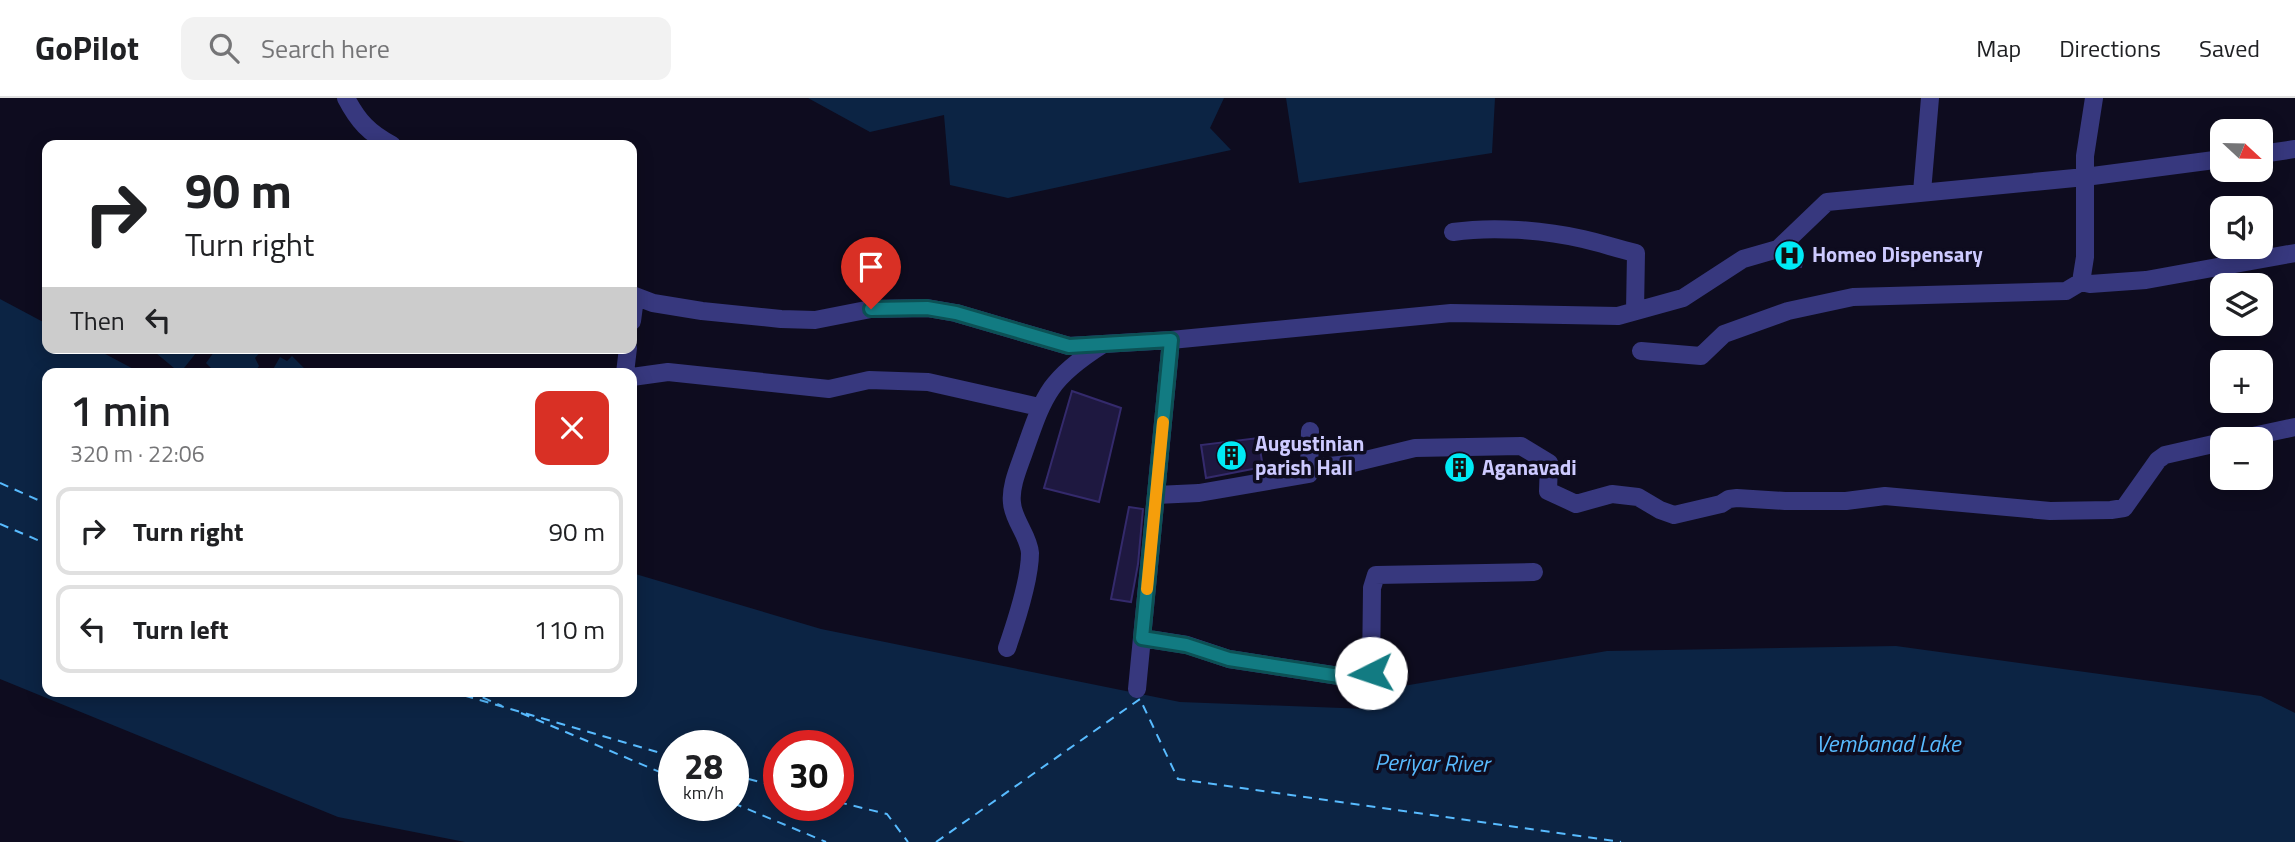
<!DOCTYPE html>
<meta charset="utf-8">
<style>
body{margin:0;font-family:"Titillium Web",sans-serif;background:#f2f2f2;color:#202124;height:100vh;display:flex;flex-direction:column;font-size:26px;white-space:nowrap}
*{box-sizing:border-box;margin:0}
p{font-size:23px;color:#757577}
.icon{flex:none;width:38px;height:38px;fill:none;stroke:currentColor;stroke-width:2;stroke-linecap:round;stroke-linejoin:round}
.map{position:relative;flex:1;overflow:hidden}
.panel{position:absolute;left:42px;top:270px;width:595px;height:329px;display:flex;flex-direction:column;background:#fff;border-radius:14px;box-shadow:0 4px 18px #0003}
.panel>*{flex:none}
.top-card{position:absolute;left:42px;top:42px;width:595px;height:214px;border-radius:14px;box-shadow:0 4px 18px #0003;background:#fff;color:#202124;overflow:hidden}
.needle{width:46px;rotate:112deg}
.fabs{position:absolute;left:2210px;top:21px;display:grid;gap:14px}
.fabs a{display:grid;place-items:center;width:63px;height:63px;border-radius:14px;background:#fff;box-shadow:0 4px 18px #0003;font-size:35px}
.speed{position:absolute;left:658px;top:632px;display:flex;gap:14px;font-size:35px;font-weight:700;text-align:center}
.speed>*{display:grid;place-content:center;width:91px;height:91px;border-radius:50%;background:#fff;box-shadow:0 4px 18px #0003;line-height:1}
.speed small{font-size:18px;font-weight:400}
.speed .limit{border:10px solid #d22;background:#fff;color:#111}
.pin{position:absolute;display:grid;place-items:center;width:60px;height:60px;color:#fff;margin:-72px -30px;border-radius:50% 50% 50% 0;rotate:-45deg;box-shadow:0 0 7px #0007}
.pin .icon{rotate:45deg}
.me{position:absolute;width:77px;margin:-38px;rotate:266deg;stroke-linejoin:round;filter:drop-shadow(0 0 5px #0008)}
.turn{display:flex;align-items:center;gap:24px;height:147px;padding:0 28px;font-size:32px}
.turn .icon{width:91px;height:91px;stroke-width:2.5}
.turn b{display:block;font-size:49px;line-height:60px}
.then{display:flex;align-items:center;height:66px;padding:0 28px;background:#0003;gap:14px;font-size:26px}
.round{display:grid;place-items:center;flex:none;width:74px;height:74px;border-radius:14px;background:#f2f2f2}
.overview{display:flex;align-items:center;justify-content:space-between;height:119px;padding:0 28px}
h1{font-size:42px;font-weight:600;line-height:52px}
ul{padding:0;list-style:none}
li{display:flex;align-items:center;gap:21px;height:88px;margin:0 14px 10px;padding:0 14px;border:4px solid #e0e0e0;border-radius:14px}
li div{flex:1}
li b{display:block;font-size:26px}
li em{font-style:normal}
header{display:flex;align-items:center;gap:42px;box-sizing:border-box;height:98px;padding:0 35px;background:#fff;border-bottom:2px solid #e0e0e0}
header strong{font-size:33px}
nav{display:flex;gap:38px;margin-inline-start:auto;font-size:24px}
.search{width:490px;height:63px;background:#f2f2f2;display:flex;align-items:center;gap:18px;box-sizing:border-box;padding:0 24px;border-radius:14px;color:#757577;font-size:26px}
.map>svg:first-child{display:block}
</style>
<header>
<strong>GoPilot</strong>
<div class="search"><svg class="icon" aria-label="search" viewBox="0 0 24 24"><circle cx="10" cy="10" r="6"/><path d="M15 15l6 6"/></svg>Search here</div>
<nav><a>Map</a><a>Directions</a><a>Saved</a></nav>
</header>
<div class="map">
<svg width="2295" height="744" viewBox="0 0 2295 744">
<rect width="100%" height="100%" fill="#0e0c1f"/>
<!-- water -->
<path fill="#0c2444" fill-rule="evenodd" d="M808,0h416l-14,30 21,22 -223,48 -58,-13 -6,-70 -74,17z
M1286,0h209l-3,55 -193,30z
M0,201l47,25v24h47l47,25h-94v318h585v-118l189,56 359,73 188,7 12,-19 227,-39 289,-5 365,50 34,17v129h-1830l-127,-25 -338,-138zM674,648h59v59h-59zM779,648h59v59h-59z
M150,250h50l-20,25z
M217,250h47l-9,10 4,8 -5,7h-38l-10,-10z
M292,258l12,12 1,5h-34l9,-16 7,4z"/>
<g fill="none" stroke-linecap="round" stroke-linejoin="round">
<!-- ferry -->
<path stroke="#58bbff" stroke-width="2" stroke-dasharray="9 7" stroke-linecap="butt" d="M0,385l47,21
M0,426l47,20
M449,593l225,66
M468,593l34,15
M521,615l153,65
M733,677l46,12
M838,704l49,12 21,28
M733,705l93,39
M936,744l204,-143 38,80 443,63"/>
</g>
<!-- building -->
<path fill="#1e1840" stroke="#342a6c" stroke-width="2" d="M1792,153l12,1 -3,15 -22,-2v-5z
M1072,293l49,17 -22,94 -55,-14z
M1258,340l5,29 -57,11 -5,-33z
M1469,361l1,16 -20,2 -1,-16z
M1129,409l14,2 -5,55 -7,38 -20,-3z"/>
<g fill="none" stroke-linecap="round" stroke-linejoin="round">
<!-- minor -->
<path stroke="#37387e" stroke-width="18" d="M346,0c12,23 23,35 46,47
M2261,56l34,-5
M1922,94l8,-94
M1453,134c40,-6 90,-2 130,7 18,4 35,10 53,14l-1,58
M2081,184l4,-25v-101l9,-58
M632,197l21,8 49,8 79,8 34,1 56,-11 56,-1 29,5 113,33 102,-6
M632,223l3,-23
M1641,253l60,5 23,-22 64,-23 65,-14 213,-6 15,-9 9,2 56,-4 149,-27
M625,275l3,-25
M632,279l36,-5 161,17 40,-9 59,2 111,25
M2239,341l56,-12
M1309,370l40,-4 66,-16 106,-2 28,17 -1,28 28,13 36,-10 26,3 22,13 14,5 47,-11 8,-5 8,-1 48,3h61l39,-5 165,15 61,-1 13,-2 34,-48 7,-5 57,-13
M1156,397l43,-2 110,-19 1,-43
M1142,540l45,7 42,14 123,19 19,-5 1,-85 4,-13 158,-3
M1007,550c9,-26 23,-68 23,-95 -1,-17 -17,-33 -18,-50 -2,-15 6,-34 11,-48 21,-59 24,-75 79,-110
M1137,591l34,-349 280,-27 167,3 65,-18 60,-39 35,-10 49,-47 258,-25 137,-18"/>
</g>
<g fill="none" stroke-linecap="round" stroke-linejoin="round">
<defs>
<path id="route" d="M871,211l56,-1 29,5 113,33 102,-6 -29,298 44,7 43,14 123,19 19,-5"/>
</defs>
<!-- route casing -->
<use href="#route" stroke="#0c5054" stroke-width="18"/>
<!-- route -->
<use href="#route" stroke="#127b82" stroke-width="12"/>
<!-- slow -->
<path stroke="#f59e0b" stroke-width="12" d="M1147,491l16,-167"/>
</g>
<!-- icons -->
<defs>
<symbol id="hospital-disc" viewBox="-11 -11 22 22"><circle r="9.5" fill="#00eaf5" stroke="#0e0c1f"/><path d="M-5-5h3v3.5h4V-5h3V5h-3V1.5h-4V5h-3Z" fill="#111"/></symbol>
<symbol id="building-disc" viewBox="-11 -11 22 22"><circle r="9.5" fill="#00eaf5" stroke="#0e0c1f"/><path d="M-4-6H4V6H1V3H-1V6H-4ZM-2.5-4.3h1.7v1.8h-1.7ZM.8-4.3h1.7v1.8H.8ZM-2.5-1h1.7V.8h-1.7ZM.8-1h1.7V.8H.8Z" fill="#111"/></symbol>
</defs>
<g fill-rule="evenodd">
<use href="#hospital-disc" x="1772" y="140" width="35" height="35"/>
<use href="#building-disc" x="1214" y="340" width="35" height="35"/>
<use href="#building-disc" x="1442" y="352" width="35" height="35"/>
</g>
<g text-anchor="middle" stroke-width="7" stroke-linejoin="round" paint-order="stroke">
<!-- poi labels -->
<g font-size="21" font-weight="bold" fill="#cdcaff" stroke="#0e0c1f" text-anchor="start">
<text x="1812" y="164">Homeo Dispensary</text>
<text x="1255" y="353">Augustinian<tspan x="1255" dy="24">parish Hall</tspan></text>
<text x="1482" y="377">Aganavadi</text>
</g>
<!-- water labels -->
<g font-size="23" font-style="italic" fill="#58bbff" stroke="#0e0c1f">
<text x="1888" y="654">Vembanad Lake</text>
<text transform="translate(1432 665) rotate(1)" y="8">Periyar River</text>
</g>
</g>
</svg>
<div class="fabs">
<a><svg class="needle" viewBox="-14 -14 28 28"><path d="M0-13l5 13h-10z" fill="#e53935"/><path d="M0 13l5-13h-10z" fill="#757577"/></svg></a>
<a><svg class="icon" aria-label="sound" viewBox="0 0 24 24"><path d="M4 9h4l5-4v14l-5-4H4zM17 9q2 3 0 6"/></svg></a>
<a><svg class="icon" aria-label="layers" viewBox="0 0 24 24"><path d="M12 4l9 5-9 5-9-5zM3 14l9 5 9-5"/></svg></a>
<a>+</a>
<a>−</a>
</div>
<div class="speed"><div>28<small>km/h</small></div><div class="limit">30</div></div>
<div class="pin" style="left:871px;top:211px;background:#d93025"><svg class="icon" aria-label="arrive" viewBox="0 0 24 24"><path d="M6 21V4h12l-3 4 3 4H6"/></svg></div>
<svg class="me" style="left:1371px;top:575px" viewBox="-20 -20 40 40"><circle r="19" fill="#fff"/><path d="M0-13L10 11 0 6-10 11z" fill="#127b82"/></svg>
<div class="top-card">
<div class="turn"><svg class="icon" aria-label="right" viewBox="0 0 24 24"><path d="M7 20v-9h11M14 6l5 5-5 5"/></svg><div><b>90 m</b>Turn right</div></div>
<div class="then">Then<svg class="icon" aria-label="left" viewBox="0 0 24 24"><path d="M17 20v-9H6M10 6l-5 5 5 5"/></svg></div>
</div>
<section class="panel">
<div class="overview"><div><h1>1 min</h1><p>320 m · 22:06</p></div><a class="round" style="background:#d93025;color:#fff"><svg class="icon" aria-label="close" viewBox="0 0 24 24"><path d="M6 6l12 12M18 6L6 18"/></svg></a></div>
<ul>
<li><svg class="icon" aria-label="right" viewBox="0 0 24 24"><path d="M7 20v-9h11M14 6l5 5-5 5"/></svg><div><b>Turn right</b></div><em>90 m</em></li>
<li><svg class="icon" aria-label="left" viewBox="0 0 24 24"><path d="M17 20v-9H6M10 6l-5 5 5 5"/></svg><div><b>Turn left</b></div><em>110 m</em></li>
</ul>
</section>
</div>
